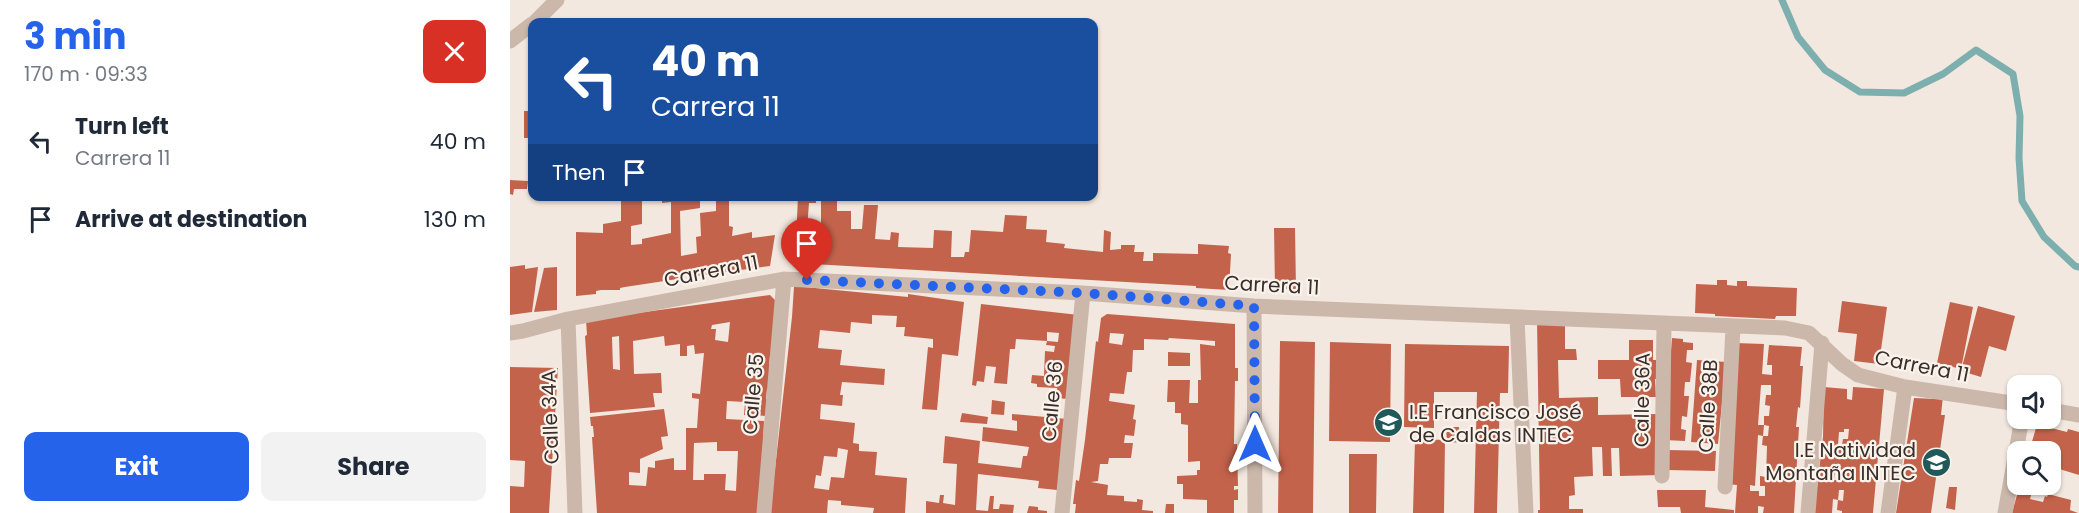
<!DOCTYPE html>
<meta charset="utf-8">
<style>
body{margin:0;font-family:Poppins,sans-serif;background:#f2f2f3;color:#1f2937;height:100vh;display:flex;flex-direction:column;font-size:22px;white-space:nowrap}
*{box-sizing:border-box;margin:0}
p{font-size:20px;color:#747a83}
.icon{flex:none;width:33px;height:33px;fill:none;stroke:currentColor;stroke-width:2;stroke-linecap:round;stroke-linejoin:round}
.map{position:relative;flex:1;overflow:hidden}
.side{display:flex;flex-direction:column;background:#fff;width:510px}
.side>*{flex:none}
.guide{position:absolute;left:18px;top:18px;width:570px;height:183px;border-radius:12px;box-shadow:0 2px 4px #0004;background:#1a4fa0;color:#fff;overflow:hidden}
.tools{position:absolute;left:1497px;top:375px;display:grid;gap:12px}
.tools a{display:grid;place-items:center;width:54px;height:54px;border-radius:12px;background:#fff;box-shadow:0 2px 4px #0004;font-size:30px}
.pin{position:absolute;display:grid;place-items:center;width:51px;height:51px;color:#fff;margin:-62px -26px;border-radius:50% 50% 50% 0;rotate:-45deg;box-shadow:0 0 6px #0007}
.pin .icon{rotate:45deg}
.me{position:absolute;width:66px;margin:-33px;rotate:0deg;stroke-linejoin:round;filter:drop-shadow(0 0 4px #0008)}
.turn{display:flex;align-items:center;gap:21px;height:126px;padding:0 24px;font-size:27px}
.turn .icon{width:78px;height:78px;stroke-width:2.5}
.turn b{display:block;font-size:42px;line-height:51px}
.then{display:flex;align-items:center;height:57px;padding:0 24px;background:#0003;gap:12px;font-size:22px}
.round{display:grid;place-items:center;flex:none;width:63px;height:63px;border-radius:12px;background:#f2f2f3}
.headline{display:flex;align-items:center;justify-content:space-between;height:102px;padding:0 24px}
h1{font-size:36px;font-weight:700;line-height:45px;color:#2563eb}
.primary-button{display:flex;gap:12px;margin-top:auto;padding:12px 24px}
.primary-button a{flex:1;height:69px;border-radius:12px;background:#2563eb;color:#fff;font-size:24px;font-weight:700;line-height:69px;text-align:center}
.primary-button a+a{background:#f2f2f3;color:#1f2937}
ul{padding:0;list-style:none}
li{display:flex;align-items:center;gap:18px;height:78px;padding:0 24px}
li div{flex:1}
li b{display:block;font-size:22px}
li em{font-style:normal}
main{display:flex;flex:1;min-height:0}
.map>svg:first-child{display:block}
</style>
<main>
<section class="side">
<div class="headline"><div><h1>3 min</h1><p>170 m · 09:33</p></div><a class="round" style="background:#d93025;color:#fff"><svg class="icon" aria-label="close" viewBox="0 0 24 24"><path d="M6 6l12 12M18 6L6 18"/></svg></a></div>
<ul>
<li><svg class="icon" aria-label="left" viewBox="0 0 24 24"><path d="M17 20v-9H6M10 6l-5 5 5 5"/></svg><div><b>Turn left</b><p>Carrera 11</p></div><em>40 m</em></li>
<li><svg class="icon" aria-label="arrive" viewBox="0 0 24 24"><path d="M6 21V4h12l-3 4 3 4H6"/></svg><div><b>Arrive at destination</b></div><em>130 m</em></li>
</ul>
<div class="primary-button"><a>Exit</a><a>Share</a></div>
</section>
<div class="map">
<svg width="1569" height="513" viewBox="0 0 1569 513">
<rect width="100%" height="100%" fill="#f3e8df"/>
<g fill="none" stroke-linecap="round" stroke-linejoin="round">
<!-- stream -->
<path stroke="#7eafaf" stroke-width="7" d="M1272,0l16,37 27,33 35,22 44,1 39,-19 33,-24 37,24 7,42 -1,42 3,43 22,36 31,29 4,1"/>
</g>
<!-- building -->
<path fill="#c4634c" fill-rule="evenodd" d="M14,111h8v27h-8z
M0,180l18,1 -1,8h-13l-1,6 -3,-1z
M132,196v28l-11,2v19l11,-1v-5l29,-6v-31l-9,1v-7h38v12l-20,3 1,45 16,-3 -1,-16 5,-1 -1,-23 16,-2v-15h13v30l4,1 -1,9 20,-4v6l23,-3 -5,31 -72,10v-3l-13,2 -1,3 -59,9 -5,1v2h-19l-5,1v3l-20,2v-64l27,1v-9l18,-3v-21z
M288,196h18v7h-7l-3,39 15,1v-47h16v15h14v18h11l2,-24h14l-3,34 15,1 1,-8 8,1 -1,14 35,1 1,-18 18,1 -1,26h13l1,-5h4l2,-22 32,2 2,-17 22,1 -1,13 21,1 -1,12 19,2 -1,4 39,4 1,-22 7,2 -1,18 11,-1v-4h14l-1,7h10l-1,9h10v-8l45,1v-10l31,2 -1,7 3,1 -2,36 -33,-2v-2l-401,-23z
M764,228h21l1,61h-21z
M15,265v4l13,-2 -6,45 -22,3v-48z
M47,267v43l-23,2 10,-44z
M1207,280h10v5l10,1v-5h10v5l50,2 -1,28h-20l-1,3 -60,-3v-2l-20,-1 1,-29 21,1z
M284,286l114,11v-3l56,8 -6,54 -16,-2 -5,56 -15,-1 6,-62 5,1v-9l-29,-3 1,-9h-9l1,-11 -25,-1v9l-21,-2 -1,11 -30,-3 -2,18 24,2 -2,15 45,4 -1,16 -42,-3 -2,13h3l-1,11 -21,-2 -1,15 35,4 -2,20 6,1v7l18,1 -2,23 32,3 -2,35h-32l1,-5 -33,-3v-4l-13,-1 -1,13h-59l7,-44 17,-152zM328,448l10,2 -4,28 -13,-1 -2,13 -15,-2 2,-13 5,1 3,-20 13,1z
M260,295l6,6 -4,55h-2l-1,10h3l-2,23h-3l-1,10h3l-1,17 -24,-1 1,-13 -18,-1 -1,18 38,2 -4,92h-163l-5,-76h2l-1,-11h-2l-1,-9 74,-8 4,27 -7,1 2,12 -23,10v14l-11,-1v13l17,1 2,-19 7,1v-7l19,-3v12h12v-42h11l2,-29 -7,-1v-5l8,1 4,-41 -9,1 -1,-9 -7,1v10h-7v-12l-15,2 -1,-10 -31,5 1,33 27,-1 1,20h-9l2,14 -65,6 -5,-77 2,-1 -1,-15zM220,322l-2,20 -13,-2 1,-11h-5l1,-4zM109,336l1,34 -7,-1 -1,-32zM207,442v9h21l-2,40 -11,-1 1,-16h-22v6h-11l1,-37z
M1332,301l45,6 -8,57 -25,-3 3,-27 -19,-2z
M1440,302l23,5 -12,62 -24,-6z
M471,304l98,11 -11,84 -12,-1 1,-10 -20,-1v-3l-6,-1 1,-8 12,1 1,-25 9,1 1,-6 -9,-1 1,-4 11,1 1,-9 -12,-1v9l-31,-2 -1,10h-5l-3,35 -13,-1 2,-16 -10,-1 -2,16 -7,-1 -1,5 -4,-1z
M1468,306l37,10 -9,35 -17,-5 -8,31 -20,-6z
M597,314l128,10v44h3v13h-3l-1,63h3l1,42h-4v4l4,-1v11h-4v13h-27v-13l-24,-1v-15h-6v-8l20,-1v-5h3v-9l-12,1v-37l-7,-1v-11h-6v-11h-8l1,-22h22l-1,23h9v-23h3l-1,-36 15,2v-5l-46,-3 -1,2 -24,-1v11h-11l-1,22h-5l-3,22 -14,-1 -1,8 26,4 -2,14 3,1 -2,16 -9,-1 -1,8h9l-2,15h-22l-1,6h-8l-2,17 -7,1 17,3 -1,10 17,1v5l13,1v-3l6,1 -1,10 11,1v2h-78l1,-9h-3l3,-24 3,1 6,-41 11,-99 2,1 3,-24zM600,333l14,1 -2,11 -13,-2z
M1027,320h28v29h11l1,11h-19l1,38 39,-1v18l60,-1 3,61 -41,1 -1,-28h-8l1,28h-9l-1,-29h-10l1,29 -19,1 1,18 -6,1v13h14v4h-45v-3h2z
M1162,338l11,1v3l10,1v7h-6l-1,12 6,1 -2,19h-5l-1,14h5l-2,21 -5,-1 -1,13 5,1 -1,11 -21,-1z
M1119,340h24v20h5v19h-3l1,18h-35l-1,-18h-22v-19h31z
M770,341l35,1 -2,171h-35z
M820,342l61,2 -1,98 -61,-1z
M1225,343l29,1 -2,30 10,1v-10h-5l2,-20 33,2 -2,19h3l-3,42 -2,-1 -2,20h3l-5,86h-31l1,-6 -6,-1v7h-23l2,-28 -11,-1zM1251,385h10v10h-5l-1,10 5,1 -1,10h-5v9l5,1 -1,10h-5l-1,9 5,1 -1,31 -6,-1v10h5v10h-6v-5h-9v-6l5,1 3,-51 5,1 1,-11h-6z
M895,344l104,2 -1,47h-8l-3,120h-23l3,-121h-43v36l-30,-1z
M658,352l22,1v13h-22z
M1187,360l29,2 -8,82 -27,-2z
M0,367l48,1 -9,145h-39v-27l14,1 1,-26 -15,-1z
M1314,387l23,2v10l5,1 1,-13 31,2 -11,124h-31v-2l-5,-1 1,-10 5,1 1,-11h-5l-1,10 -5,-1 -1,14h-18l9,-76zM1334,429h5l-1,10h-5l-1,6h-4l1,-13h5zM1326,466h5l-1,4h5v10h-11z
M1433,396l-2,19h4l-14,98h-35l18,-115 22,1z
M482,400l13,2 -1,13 -13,-1z
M452,413l26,4 -1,7 -27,-2z
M502,414l55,5 -10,71 -19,-2 1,-7 -61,-7 -2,36 12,1 2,-15h4l-1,13h6l1,-5 14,1 -1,8h-87v-12l13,2 1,-8h4l-1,8 12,2 2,-41 -14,-1 2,-27 35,5 -2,22 43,5 2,-12h4l2,-9 -47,-6 1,-14 34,4v-10l-5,-1z
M1528,421l10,2 -1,4 20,5 1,-3 11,3v43l-23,-7 1,-4h-3l2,-6 -6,-1v-5h-21z
M936,427h13l1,15 -13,1z
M905,439l30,1 -1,73h-31z
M1157,450l49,1 -1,20 -49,-1z
M839,454h28l-1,59h-27z
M1510,484h14l-4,15 13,3 2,-6 2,1 1,-3 23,6 -1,10 8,3h-66z
M1439,487h8l-2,23 -9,-2z
M1147,490h49l-1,17 29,3v3h-53l-1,-6h-22z
M656,504h8v9h-9z
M519,506l9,1v3l9,1v2h-20z"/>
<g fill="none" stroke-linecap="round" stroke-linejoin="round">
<!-- minor -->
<path stroke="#cbb8ab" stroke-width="15" d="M25,22l22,-22
M0,41l22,-17
M744,306l1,207
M1007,318l9,195
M58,319l7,194
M0,333l13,-2 45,-12 216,-40 299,14 171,13 531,22 24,5 33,31 16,11 47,12 113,17
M1540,410l29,5
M1152,476l2,-152
M1215,487l8,-160
M254,513l20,-234
M552,513l21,-220
M1298,513l14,-170
M1378,513l17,-126
M1495,513l17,-95"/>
</g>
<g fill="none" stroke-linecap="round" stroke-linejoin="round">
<!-- route -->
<path stroke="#2563eb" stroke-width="10" stroke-dasharray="0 18" d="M297,280l276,13 171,13 1,138"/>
</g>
<!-- icons -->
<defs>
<symbol id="school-disc" viewBox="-11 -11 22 22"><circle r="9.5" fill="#20595a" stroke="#faf3ec"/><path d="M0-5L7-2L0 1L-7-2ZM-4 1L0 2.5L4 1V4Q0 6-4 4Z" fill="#fff"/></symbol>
</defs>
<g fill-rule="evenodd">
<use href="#school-disc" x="862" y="406" width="33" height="33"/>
<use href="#school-disc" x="1410" y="446" width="33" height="33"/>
</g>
<g text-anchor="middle" stroke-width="4.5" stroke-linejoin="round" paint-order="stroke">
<!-- street labels -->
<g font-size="20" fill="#392e2a" stroke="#faf3ec">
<text transform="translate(201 271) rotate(-11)" y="7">Carrera 11</text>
<text transform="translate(762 285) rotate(3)" y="7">Carrera 11</text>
<text transform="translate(1412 366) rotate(11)" y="7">Carrera 11</text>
<text transform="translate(243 394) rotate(-85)" y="7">Calle 35</text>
<text transform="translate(1132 400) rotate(-89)" y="7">Calle 36A</text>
<text transform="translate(542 401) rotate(-85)" y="7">Calle 36</text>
<text transform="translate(1198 406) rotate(-87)" y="7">Calle 38B</text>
<text transform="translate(40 417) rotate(-92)" y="7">Calle 34A</text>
</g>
<!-- poi labels -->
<g font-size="20" fill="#392e2a" stroke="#faf3ec" text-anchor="start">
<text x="899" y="419">I.E Francisco José<tspan x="899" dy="23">de Caldas INTEC</tspan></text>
<text x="1406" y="457" text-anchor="end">I.E Natividad<tspan x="1406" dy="23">Montaña INTEC</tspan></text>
</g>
</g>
</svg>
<div class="tools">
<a><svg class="icon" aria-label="sound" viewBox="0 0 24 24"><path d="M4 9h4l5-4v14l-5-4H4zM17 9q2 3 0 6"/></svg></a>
<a><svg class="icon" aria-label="search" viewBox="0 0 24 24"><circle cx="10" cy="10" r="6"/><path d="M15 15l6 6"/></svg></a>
</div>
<div class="pin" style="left:297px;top:280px;background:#d93025"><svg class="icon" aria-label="arrive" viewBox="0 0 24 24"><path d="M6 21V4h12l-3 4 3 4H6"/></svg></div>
<svg class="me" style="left:745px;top:444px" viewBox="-20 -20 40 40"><path d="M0-17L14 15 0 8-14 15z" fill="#2563eb" stroke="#fff" stroke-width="4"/></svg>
<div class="guide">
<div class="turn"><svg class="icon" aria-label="left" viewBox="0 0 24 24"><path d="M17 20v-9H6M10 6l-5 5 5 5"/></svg><div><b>40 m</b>Carrera 11</div></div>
<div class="then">Then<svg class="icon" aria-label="arrive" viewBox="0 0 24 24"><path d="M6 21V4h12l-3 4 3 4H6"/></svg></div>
</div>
</div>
</main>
